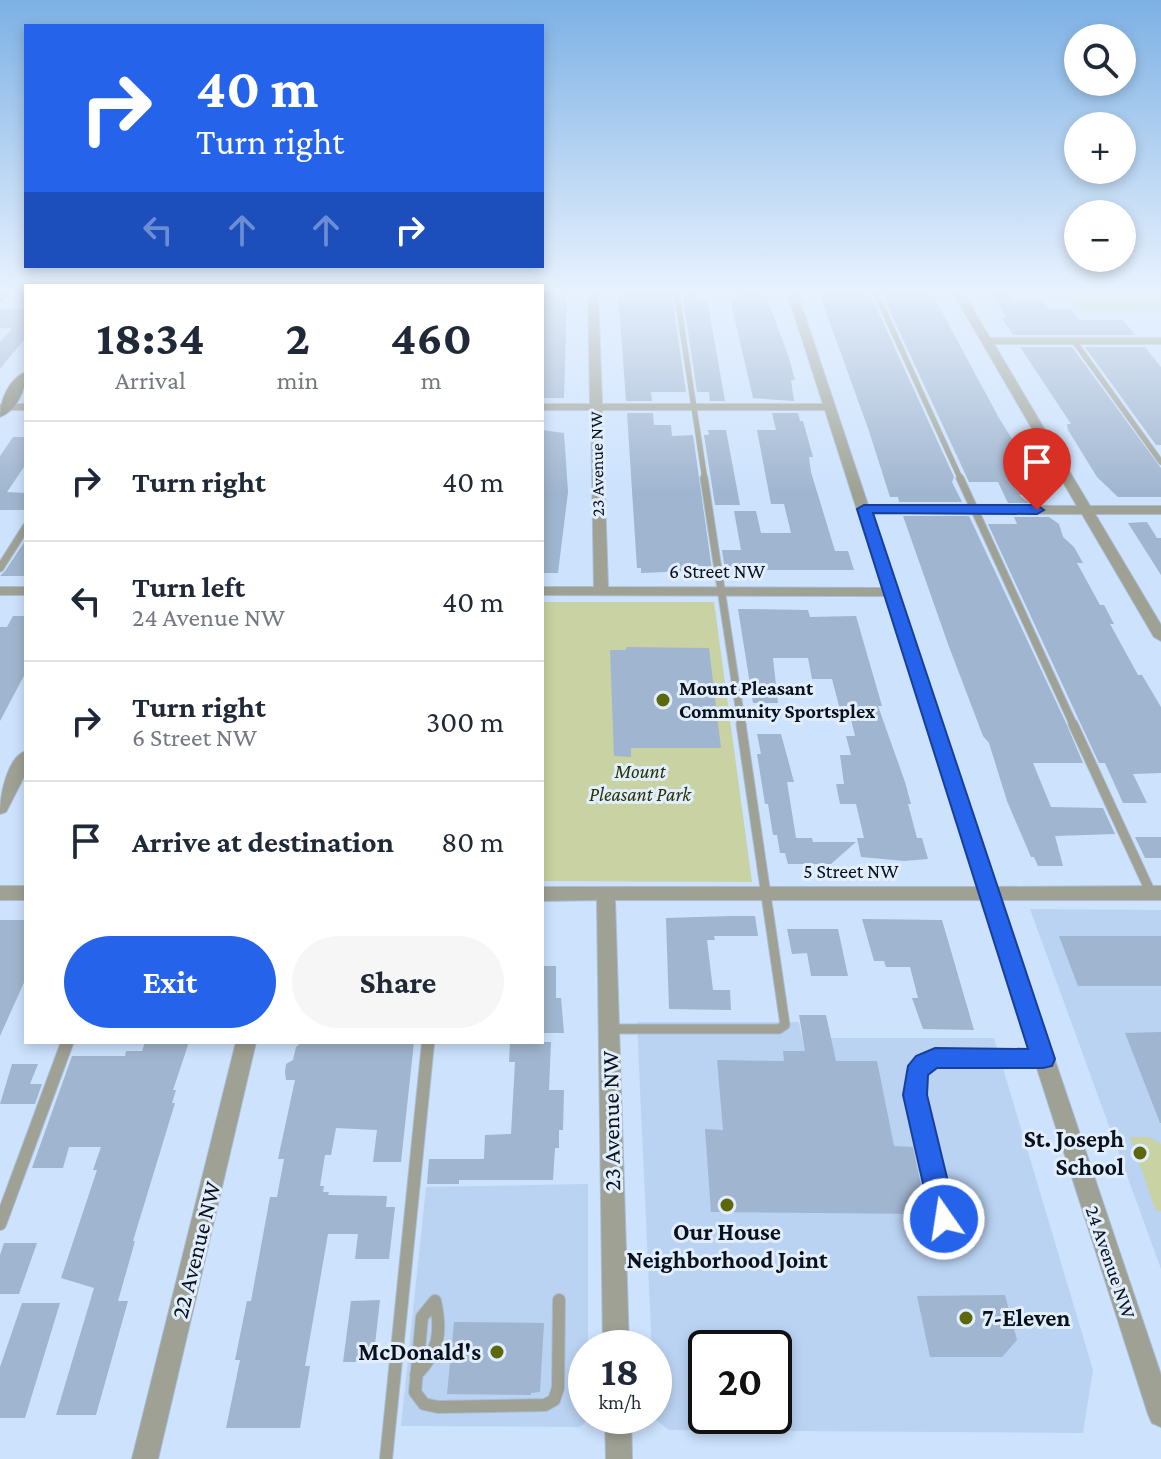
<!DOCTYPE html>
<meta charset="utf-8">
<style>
body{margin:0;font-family:"Crimson Pro",serif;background:#f6f6f7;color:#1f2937;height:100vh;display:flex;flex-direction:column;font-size:30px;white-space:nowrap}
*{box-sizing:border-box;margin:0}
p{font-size:26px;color:#747a83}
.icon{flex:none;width:44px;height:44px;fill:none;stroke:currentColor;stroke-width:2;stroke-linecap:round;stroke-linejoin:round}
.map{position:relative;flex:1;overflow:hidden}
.details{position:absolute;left:24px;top:284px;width:520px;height:760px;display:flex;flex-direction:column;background:#fff;border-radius:0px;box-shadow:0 4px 12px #0003}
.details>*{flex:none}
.top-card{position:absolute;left:24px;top:24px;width:520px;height:244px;border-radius:0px;box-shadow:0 4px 12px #0003;background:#2563eb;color:#fff;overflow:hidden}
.buttons{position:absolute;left:1064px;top:24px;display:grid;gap:16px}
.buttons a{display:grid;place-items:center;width:72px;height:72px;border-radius:50%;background:#fff;box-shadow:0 4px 12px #0003;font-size:40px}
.speed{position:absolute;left:568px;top:1330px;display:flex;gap:16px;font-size:40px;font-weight:700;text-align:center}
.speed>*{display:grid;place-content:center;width:104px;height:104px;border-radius:50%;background:#fff;box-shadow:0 4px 12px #0003;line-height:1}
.speed small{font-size:20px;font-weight:400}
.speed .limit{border:4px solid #111;border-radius:12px;background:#fff;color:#111}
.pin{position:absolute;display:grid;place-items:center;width:68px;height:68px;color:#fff;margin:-82px -34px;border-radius:50% 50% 50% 0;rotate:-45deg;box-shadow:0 0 8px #0007}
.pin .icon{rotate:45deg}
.me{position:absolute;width:88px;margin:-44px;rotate:347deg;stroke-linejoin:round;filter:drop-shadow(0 0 6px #0008)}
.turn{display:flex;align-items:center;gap:28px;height:168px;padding:0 40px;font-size:36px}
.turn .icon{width:104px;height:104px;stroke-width:2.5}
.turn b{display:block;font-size:56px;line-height:68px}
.lanes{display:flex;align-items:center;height:76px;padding:0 40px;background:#0003;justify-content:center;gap:40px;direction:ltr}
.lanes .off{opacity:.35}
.eta{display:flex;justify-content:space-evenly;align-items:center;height:136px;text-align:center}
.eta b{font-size:48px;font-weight:700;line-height:56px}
.button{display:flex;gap:16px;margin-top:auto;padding:16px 40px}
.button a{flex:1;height:92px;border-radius:48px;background:#2563eb;color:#fff;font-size:32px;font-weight:700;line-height:92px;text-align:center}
.button a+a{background:#f6f6f7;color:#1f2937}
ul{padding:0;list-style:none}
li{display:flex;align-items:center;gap:24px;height:120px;padding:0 40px;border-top:2px solid #e0e1e3}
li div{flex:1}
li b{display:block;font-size:30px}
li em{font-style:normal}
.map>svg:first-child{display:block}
</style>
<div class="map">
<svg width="1161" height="1459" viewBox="0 0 1161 1459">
<rect width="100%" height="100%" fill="#cce2fd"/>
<!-- built -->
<path fill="#bad3f3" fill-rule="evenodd" d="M1030,909l131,1v359l-84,-231z
M637,1022h162l3,16h192l99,332 -10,63 -414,-3 -14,-11zM706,1348h68v68h-68z
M588,1184v232l-4,8 -5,3 -178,-1 25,-239z"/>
<!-- green -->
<path fill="#c9d2a2" d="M1034,289h127v22l-83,1 -9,-12 -28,-1z
M542,602h172l38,280 -210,-1z
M1130,1137h19l12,7v67h-5z"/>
<!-- building -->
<path fill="#a0b5cf" d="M988,289h18l7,11h24l7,2 5,7h22l8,11h44l12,15h-122l-12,-18h5z
M618,290h53l15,102h-35l1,9h-26z
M682,290h13l1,9h11l18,102h-15l-1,-9h-12z
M735,290h29l25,68 6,22h-4l3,21 -41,-3 -23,-99h8z
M818,290l51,2 85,185 -2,5 10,20h-63l-1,-5h-8l-21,-66z
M547,291l20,2 -3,105h-22v-99z
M881,292h50l68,126 36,58h-2l1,6 7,13h-22l10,8h-21l-10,-21h-29z
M0,309h26v28l-26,32v-27l12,-14h-12z
M1020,347h52l89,121v29h-43l-21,-20 -29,-47 -1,-6h4z
M1085,347h60l16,20v78h-5z
M627,413h26l1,12h17l1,11 21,-1 19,135 -71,3v-5h-4z
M772,413h26l2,8h3l10,36h-4l2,15 24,79h13l6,19h-129l-3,-20h19l-7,-39h22l5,22h30l-7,-29h-13l-14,-74h19z
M542,430l22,3 4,59 -10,81h-16z
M708,430h18l14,75h-25l-11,-70h5z
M13,437h13v27l-19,28 19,1v17h-26v-54z
M903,516h66l97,207 17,40h-50l18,44 52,1 12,26 -60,2 8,30h-25l-4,-9h-3l-24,-56 -18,-58 -6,-7 -35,-92z
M1014,517h35l10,7 4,13 11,10 9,16h-6l23,42h4l10,19h-4l28,51h4l19,32v66l-28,1 14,29h-24l-18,-40h-6l-21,-45 -90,-194h29z
M1147,522l10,16h4v37l-33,-52z
M25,541l1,35h-26l5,-5z
M738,609l70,1 2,7 46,-1 26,90h-4l27,76 6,22h-3l9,34h5l6,21 -24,2 -43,-4 -4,-19h7l-8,-34h-16l-4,-20h8l-4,-29h11l-5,-19h9l-7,-29 -9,-1 -7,-27h-20l-4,-21h-35l5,45h-25z
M13,616h13v56l-26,49v-94h7z
M626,647l83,1 12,100h-90v9l-17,-1 -4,-106h16z
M757,734h24l13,48h-7l9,56h16l1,4h43l-25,22h-43l-3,-11h-5l-3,-18h-4l-5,-31h-3l-8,-50h4z
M1135,837h26v21h-16z
M730,916h25l3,20h-44l1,4h-8l6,50h17l1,20 -62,-1 -3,-91z
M862,919l80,1 32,110 -51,-1 -11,-31h6l-8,-31h-24l-2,-6h-10z
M0,920h26v58l-26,58z
M787,929h51l10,47h-37l-4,-23 -15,1z
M1059,936h102v50h-83z
M542,966h14v32h5l3,35h-22z
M799,1015h27l10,46h41l17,85 19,1 14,67 -216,-2 -6,-83 18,1 -6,-70 67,1 -1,-10h22z
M1161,1032v91h-1l-35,-90z
M145,1042h44l-16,48h3l-4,13h3l-42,138h2l-17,60h10l-32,114h-40l38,-127 -33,-10 36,-108h-4l8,-23h-32l-6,21h-31l40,-112h53l1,-5h16z
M302,1042h112l-13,120h-28l4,-32 -41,-2 -5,27h-6l-5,31h4l-1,6h6l-1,3 59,1 -1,11h9l-6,52h-34l3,-25h-30l-23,132h5l-10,62h-74l14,-68h-5l12,-59h4l19,-104h7l7,-38h-6l17,-79h-9l-1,-8 1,-8 7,-4 3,-13z
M510,1042h41l-2,48h15l-1,40h-4v18h-4l-2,32h-94v4h-32l2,-25h55l1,-24 26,-1 4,-72h-6z
M12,1064h26l-8,20h12l-7,20h-35z
M4,1243h33l-18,51h-19v-39z
M1005,1295l12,45 -15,17h-72l-13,-61z
M380,1300l-7,62h-30l8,-61z
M22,1303h38l-35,115h-25v-51z
M454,1322l90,1 -4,69 -9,1v2l-84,-1z"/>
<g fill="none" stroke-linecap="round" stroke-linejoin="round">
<defs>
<path id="lane-far3" d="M676,289l29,191
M874,289l87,191
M0,300l10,-11
M1074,341l87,121"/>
<path id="lane-far2" d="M704,478l38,248
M960,478l114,248
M0,568l26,-41"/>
<path id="lane-far1" d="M1073,724l78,169
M611,1029h168l6,-4 -44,-301
M66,1045l1,-3
M428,1045v-3"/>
<path id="lane" d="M0,1224l67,-181
M951,1250l-36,-155 3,-23 17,-14 108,1
M435,1301l-13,16 -7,75 9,12 14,3 107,-2 9,-5 4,-12 1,-88
M416,1375c23,-23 26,-43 19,-74
M386,1459l42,-416"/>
<path id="street" d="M588,289h10l4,115h221l-37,-115h10l72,216 209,1 -126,-217h10l29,49h171v6h-167l96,162h71v8h-66l66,111v16l-7,-4 -72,-123 -211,-1 126,374 164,-1v14h-160l160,475v52l-9,-4 -4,-9 -165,-514h-368l14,448h-26l-6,-448 -55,1v-14h436l-93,-291 -343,-1v-8h52l-3,-177h-49v-6h48zM602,410h223l57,178 -274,-1z
M0,404h26v6h-26z
M0,587h26v8h-26z
M26,751v22l-20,39 -6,2c0,-18 7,-57 26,-63z
M0,886h26v14h-26z
M236,1042h20l-98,417h-26z
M605,1416h26l1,43h-26z"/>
<path id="secondary" d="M26,372c0,17 -9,39 -26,45 0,-17 9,-39 26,-45z"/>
</defs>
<!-- lane-far3 casing -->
<use href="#lane-far3" stroke="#a9bcd4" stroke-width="6"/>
<!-- lane-far2 casing -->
<use href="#lane-far2" stroke="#a9bcd4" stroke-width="9"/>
<!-- lane-far1 casing -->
<use href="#lane-far1" stroke="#a9bcd4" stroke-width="11"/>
<!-- lane casing -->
<use href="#lane" stroke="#a9bcd4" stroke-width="14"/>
<!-- street casing -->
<use href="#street" stroke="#a9bcd4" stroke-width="2"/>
<!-- secondary casing -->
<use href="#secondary" stroke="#a9bcd4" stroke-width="2"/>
<!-- lane-far3 -->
<use href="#lane-far3" stroke="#9ea193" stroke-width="5"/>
<!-- lane-far2 -->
<use href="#lane-far2" stroke="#9ea193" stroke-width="7"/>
<!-- lane-far1 -->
<use href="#lane-far1" stroke="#9ea193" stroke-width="9"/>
<!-- lane -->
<use href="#lane" stroke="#9ea193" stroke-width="12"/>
<!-- street -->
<use href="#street" fill="#9ea193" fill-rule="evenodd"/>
<!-- secondary -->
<use href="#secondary" fill="#7f826f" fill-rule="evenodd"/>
</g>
<!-- sky -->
<linearGradient id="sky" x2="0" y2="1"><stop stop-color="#7db0e4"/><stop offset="0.59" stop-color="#e8f2fe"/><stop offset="1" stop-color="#e8f2fe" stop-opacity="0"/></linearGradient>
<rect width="1161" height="493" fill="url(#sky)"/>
<!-- route -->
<path fill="#2563eb" stroke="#184099" stroke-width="2" d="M864,505h173l7,5 -7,4 -164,-1 182,546 -3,7 -9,2h-106l-9,7 -1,20 30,124 -4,9 -9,3 -10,-3 -3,-9 -28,-124 5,-29 8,-10 19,-8 93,1 -171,-540z"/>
<!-- markers -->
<g fill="#5d680c" stroke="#e1eefe" stroke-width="3">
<circle cx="663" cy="700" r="8"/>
<circle cx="1140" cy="1153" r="8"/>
<circle cx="727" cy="1205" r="8"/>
<circle cx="966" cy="1318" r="8"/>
<circle cx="497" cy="1352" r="8"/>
</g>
<g text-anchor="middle" stroke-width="6" stroke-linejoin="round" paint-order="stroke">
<!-- far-street labels -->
<g font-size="18" fill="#0a111a" stroke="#e1eefe">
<text transform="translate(597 464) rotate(-91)" y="6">23 Avenue NW</text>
</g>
<!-- street labels -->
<g font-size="20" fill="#0a111a" stroke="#e1eefe">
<text x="717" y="578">6 Street NW</text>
<text x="851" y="878">5 Street NW</text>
<text transform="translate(1111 1262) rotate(71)" y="7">24 Avenue NW</text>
</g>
<!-- poi labels -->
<g font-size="20" font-weight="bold" fill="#0a111a" stroke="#e1eefe" text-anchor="start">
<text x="679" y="695">Mount Pleasant<tspan x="679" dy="23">Community Sportsplex</tspan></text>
</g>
<!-- park labels -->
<g font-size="20" font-style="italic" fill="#2c3200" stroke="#e1eefe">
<text x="640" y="778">Mount<tspan x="640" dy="23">Pleasant Park</tspan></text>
</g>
<!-- near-street labels -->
<g font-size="24" fill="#0a111a" stroke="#e1eefe">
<text transform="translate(611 1121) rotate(-91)" y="8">23 Avenue NW</text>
<text transform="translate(196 1250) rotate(-76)" y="8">22 Avenue NW</text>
</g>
<!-- near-poi labels -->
<g font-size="24" font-weight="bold" fill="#0a111a" stroke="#e1eefe" text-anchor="end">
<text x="1124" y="1147">St. Joseph<tspan x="1124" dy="28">School</tspan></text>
<text x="727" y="1240" text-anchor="middle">Our House<tspan x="727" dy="28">Neighborhood Joint</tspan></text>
<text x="982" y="1326" text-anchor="start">7-Eleven</text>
<text x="481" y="1360">McDonald's</text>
</g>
</g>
</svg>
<div class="buttons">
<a><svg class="icon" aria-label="search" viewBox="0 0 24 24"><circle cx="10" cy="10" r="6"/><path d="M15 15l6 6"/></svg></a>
<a>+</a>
<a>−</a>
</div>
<div class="speed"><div>18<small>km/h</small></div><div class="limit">20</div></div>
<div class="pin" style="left:1037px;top:510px;background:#d93025"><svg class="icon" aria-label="arrive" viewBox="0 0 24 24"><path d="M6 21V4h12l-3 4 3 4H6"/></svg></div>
<svg class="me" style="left:944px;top:1219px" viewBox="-20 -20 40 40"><circle r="17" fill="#2563eb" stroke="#fff" stroke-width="3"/><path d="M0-11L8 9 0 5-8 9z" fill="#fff"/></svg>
<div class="top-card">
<div class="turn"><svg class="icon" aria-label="right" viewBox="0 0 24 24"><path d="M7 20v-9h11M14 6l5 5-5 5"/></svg><div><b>40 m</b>Turn right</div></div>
<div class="lanes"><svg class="icon off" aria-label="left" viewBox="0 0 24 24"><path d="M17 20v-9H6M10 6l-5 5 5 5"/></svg><svg class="icon off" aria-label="ahead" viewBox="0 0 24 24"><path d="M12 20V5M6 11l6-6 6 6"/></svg><svg class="icon off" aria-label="ahead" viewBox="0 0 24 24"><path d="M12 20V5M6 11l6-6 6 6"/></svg><svg class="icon" aria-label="right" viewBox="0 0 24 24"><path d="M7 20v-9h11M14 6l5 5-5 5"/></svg></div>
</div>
<section class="details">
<div class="eta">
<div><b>18:34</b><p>Arrival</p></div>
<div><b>2</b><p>min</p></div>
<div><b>460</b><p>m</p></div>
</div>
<ul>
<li><svg class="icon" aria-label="right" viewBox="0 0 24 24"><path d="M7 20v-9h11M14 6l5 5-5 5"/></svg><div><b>Turn right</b></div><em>40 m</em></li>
<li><svg class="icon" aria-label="left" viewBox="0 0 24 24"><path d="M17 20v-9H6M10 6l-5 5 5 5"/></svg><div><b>Turn left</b><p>24 Avenue NW</p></div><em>40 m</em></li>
<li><svg class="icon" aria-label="right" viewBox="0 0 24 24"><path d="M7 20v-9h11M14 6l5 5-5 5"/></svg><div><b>Turn right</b><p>6 Street NW</p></div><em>300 m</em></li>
<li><svg class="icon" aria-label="arrive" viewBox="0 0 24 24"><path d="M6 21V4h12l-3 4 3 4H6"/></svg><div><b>Arrive at destination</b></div><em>80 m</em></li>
</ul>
<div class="button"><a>Exit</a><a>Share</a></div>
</section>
</div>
